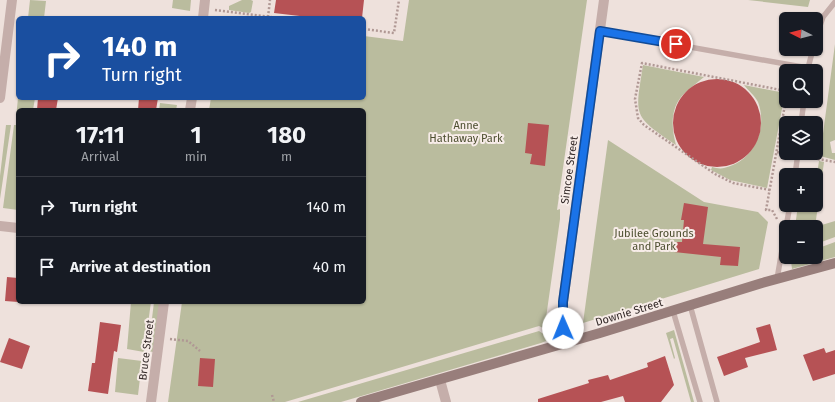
<!DOCTYPE html>
<meta charset="utf-8">
<style>
body{margin:0;font-family:"Fira Sans",sans-serif;background:#20242c;color:#f1f3f6;height:100vh;display:flex;flex-direction:column;font-size:15px;white-space:nowrap}
*{box-sizing:border-box;margin:0}
p{font-size:13px;color:#9ea1a6}
.icon{flex:none;width:22px;height:22px;fill:none;stroke:currentColor;stroke-width:2;stroke-linecap:round;stroke-linejoin:round}
.map{position:relative;flex:1;overflow:hidden}
.drawer{position:absolute;left:16px;top:108px;width:350px;height:196px;display:flex;flex-direction:column;background:#171b24;border-radius:6px;box-shadow:0 1px 3px #0004}
.drawer>*{flex:none}
.guide{position:absolute;left:16px;top:16px;width:350px;height:84px;border-radius:6px;box-shadow:0 1px 3px #0004;background:#1a4fa0;color:#fff;overflow:hidden}
.needle{width:26px;rotate:276deg}
.buttons{position:absolute;left:779px;top:12px;display:grid;gap:8px}
.buttons a{display:grid;place-items:center;width:44px;height:44px;border-radius:6px;background:#171b24;box-shadow:0 1px 3px #0004;font-size:20px}
.pin{position:absolute;display:grid;place-items:center;width:34px;height:34px;color:#fff;margin:-17px;border:2px solid #fff;border-radius:50%;box-shadow:0 1px 4px #0007}
.me{position:absolute;width:44px;margin:-22px;rotate:359deg;stroke-linejoin:round;filter:drop-shadow(0 0 3px #0008)}
.turn{display:flex;align-items:center;gap:14px;height:84px;padding:0 20px;font-size:18px}
.turn .icon{width:52px;height:52px;stroke-width:2.5}
.turn b{display:block;font-size:28px;line-height:34px}
.eta{display:flex;justify-content:space-evenly;align-items:center;height:68px;text-align:center}
.eta b{font-size:24px;font-weight:700;line-height:28px}
ul{padding:0;list-style:none}
li{display:flex;align-items:center;gap:12px;height:60px;padding:0 20px;border-top:1px solid #363941}
li div{flex:1}
li b{display:block;font-size:15px}
li em{font-style:normal}
.map>svg:first-child{display:block}
</style>
<div class="map">
<svg width="835" height="402" viewBox="0 0 835 402">
<rect width="100%" height="100%" fill="#eee1dc"/>
<!-- green -->
<path fill="#babc9e" d="M30,0l16,1 -2,17h-16z
M173,0h18l-1,11 -18,-3z
M242,0h9l2,1 -2,11 -2,1 -20,-3v-4z
M409,0h178l-30,210 3,-1v10l-15,106 5,5h-3l-8,-4 -254,76h-117l14,-100h182v-192h-155l2,-12h153v-62l39,5z
M748,0h62l-2,7z
M835,44v96l-5,2 2,11h3v7l-15,-4z
M643,65l61,12c-6,5 -13,10 -19,16 -15,13 -14,34 -9,52 -44,-30 -41,-28 -33,-80z
M744,85l41,8 -18,95 -37,-8 -19,-10 1,-3c4,1 8,2 12,1 30,-6 44,-40 34,-66 -3,-6 -10,-12 -14,-17z
M18,98h17l-2,12h-15v8h-2z
M160,103l17,2 -1,5h-17z
M6,125h5l-11,74v-23z
M14,125h4v85l-15,-2z
M608,140l96,62 54,10 10,10 -9,47 -176,54z
M819,161l5,1 -9,65 20,-6v16l-19,7v-17h-21l3,-22h18v-24z
M835,242v15l-43,12 -1,-8 8,-4h17v-8z
M131,302h20l-7,50 -17,-3z
M154,302h6l-7,50 -5,-1z
M674,330l20,72h-3l-18,-64 -3,1 5,19 -1,1 -8,-26z
M539,331l9,6 -2,4 -5,2 -200,59h-43z
M118,358l24,3 -4,34 -23,-3z"/>
<!-- building -->
<path fill="#b65255" d="M276,0h88l-2,18h-45l-43,-5z
M673 123a44 44 0 1 1 88 0a44 44 0 1 1-88 0Z
M38,98h20l-2,12h-19z
M139,98h19l-2,12h-18z
M528,123l21,2 -4,41 -15,-2 2,-10 -7,-1z
M684,203l24,4 -5,37 37,3 -2,19 -18,-1 1,-8 -47,-5 1,-10h7l2,-22h-3z
M7,277l11,1v24l-13,-1z
M100,322l21,3 -4,27 -3,-1 -6,43 -20,-3 4,-28h3z
M770,324l7,26 -32,8 3,9 -24,9 -7,-19 43,-15 -4,-14z
M9,338l21,8 -8,23 -22,-7z
M824,348l2,5 9,-3v24l-22,7 -10,-26z
M665,356l9,29 -13,17h-36l-2,-6 -22,6h-63v-3l51,-16 -1,-3 20,-5 2,5 38,-13 -1,-4z
M200,358l15,1 -2,28 -15,-1z"/>
<g fill="none" stroke-linecap="round" stroke-linejoin="round">
<!-- path -->
<path stroke="#b09894" stroke-width="2.5" stroke-dasharray="2 2" stroke-linecap="butt" d="M215,10l64,8
M268,17l2,-17
M364,29l30,4 5,-33
M777,152l12,3
M806,157l29,5
M770,190l-37,-7 -18,-9 -71,-49 -6,-7 -3,-19 7,-36 144,28
M777,219l-5,-9h-6l20,-111
M170,339l18,2 12,10
M272,395l2,7"/>
<!-- lane -->
<path stroke="#c5aeaa" stroke-width="5.5" d="M600,31l208,37v3
M816,37l7,-20 12,-15
M808,68l5,-19
M801,123l3,-22
M795,175l3,-22
M786,227l4,-22
M777,279l9,-52
M690,305l27,97
M673,311l27,91"/>
<!-- street -->
<path stroke="#c5aeaa" stroke-width="10" d="M203,18l2,-18
M0,98l12,-98
M190,110l2,-12
M0,226l18,2
M563,344v-42l41,-302
M440,380l6,22
M151,402l13,-100"/>
<!-- secondary -->
<path stroke="#987e7b" stroke-width="10" d="M361,402l239,-69 162,-50 73,-20"/>
</g>
<g fill="none" stroke-linecap="round" stroke-linejoin="round">
<defs>
<path id="route" d="M563,328v-26l37,-271 76,13"/>
</defs>
<!-- route casing -->
<use href="#route" stroke="#114b97" stroke-width="10"/>
<!-- route -->
<use href="#route" stroke="#1a73e8" stroke-width="7"/>
</g>
<g text-anchor="middle" stroke-width="4" stroke-linejoin="round" paint-order="stroke">
<!-- park labels -->
<g font-size="11" fill="#4c4e2f" stroke="#f7ece8">
<text x="466" y="129">Anne<tspan x="466" dy="13">Hathaway Park</tspan></text>
<text x="654" y="237">Jubilee Grounds<tspan x="654" dy="13">and Park</tspan></text>
</g>
<!-- street labels -->
<g font-size="11" fill="#332928" stroke="#f7ece8">
<text transform="translate(569 170) rotate(-82)" y="4">Simcoe Street</text>
<text transform="translate(629 312) rotate(-17)" y="4">Downie Street</text>
<text transform="translate(146 350) rotate(-83)" y="4">Bruce Street</text>
</g>
</g>
</svg>
<div class="buttons">
<a><svg class="needle" viewBox="-14 -14 28 28"><path d="M0-13l5 13h-10z" fill="#e53935"/><path d="M0 13l5-13h-10z" fill="#9ea1a6"/></svg></a>
<a><svg class="icon" aria-label="search" viewBox="0 0 24 24"><circle cx="10" cy="10" r="6"/><path d="M15 15l6 6"/></svg></a>
<a><svg class="icon" aria-label="layers" viewBox="0 0 24 24"><path d="M12 4l9 5-9 5-9-5zM3 14l9 5 9-5"/></svg></a>
<a>+</a>
<a>−</a>
</div>
<div class="pin" style="left:676px;top:44px;background:#d93025"><svg class="icon" aria-label="arrive" viewBox="0 0 24 24"><path d="M6 21V4h12l-3 4 3 4H6"/></svg></div>
<svg class="me" style="left:563px;top:328px" viewBox="-20 -20 40 40"><circle r="19" fill="#fff"/><path d="M0-13L10 11 0 6-10 11z" fill="#1a73e8"/></svg>
<div class="guide">
<div class="turn"><svg class="icon" aria-label="right" viewBox="0 0 24 24"><path d="M7 20v-9h11M14 6l5 5-5 5"/></svg><div><b>140 m</b>Turn right</div></div>
</div>
<section class="drawer">
<div class="eta">
<div><b>17:11</b><p>Arrival</p></div>
<div><b>1</b><p>min</p></div>
<div><b>180</b><p>m</p></div>
</div>
<ul>
<li><svg class="icon" aria-label="right" viewBox="0 0 24 24"><path d="M7 20v-9h11M14 6l5 5-5 5"/></svg><div><b>Turn right</b></div><em>140 m</em></li>
<li><svg class="icon" aria-label="arrive" viewBox="0 0 24 24"><path d="M6 21V4h12l-3 4 3 4H6"/></svg><div><b>Arrive at destination</b></div><em>40 m</em></li>
</ul>
</section>
</div>
